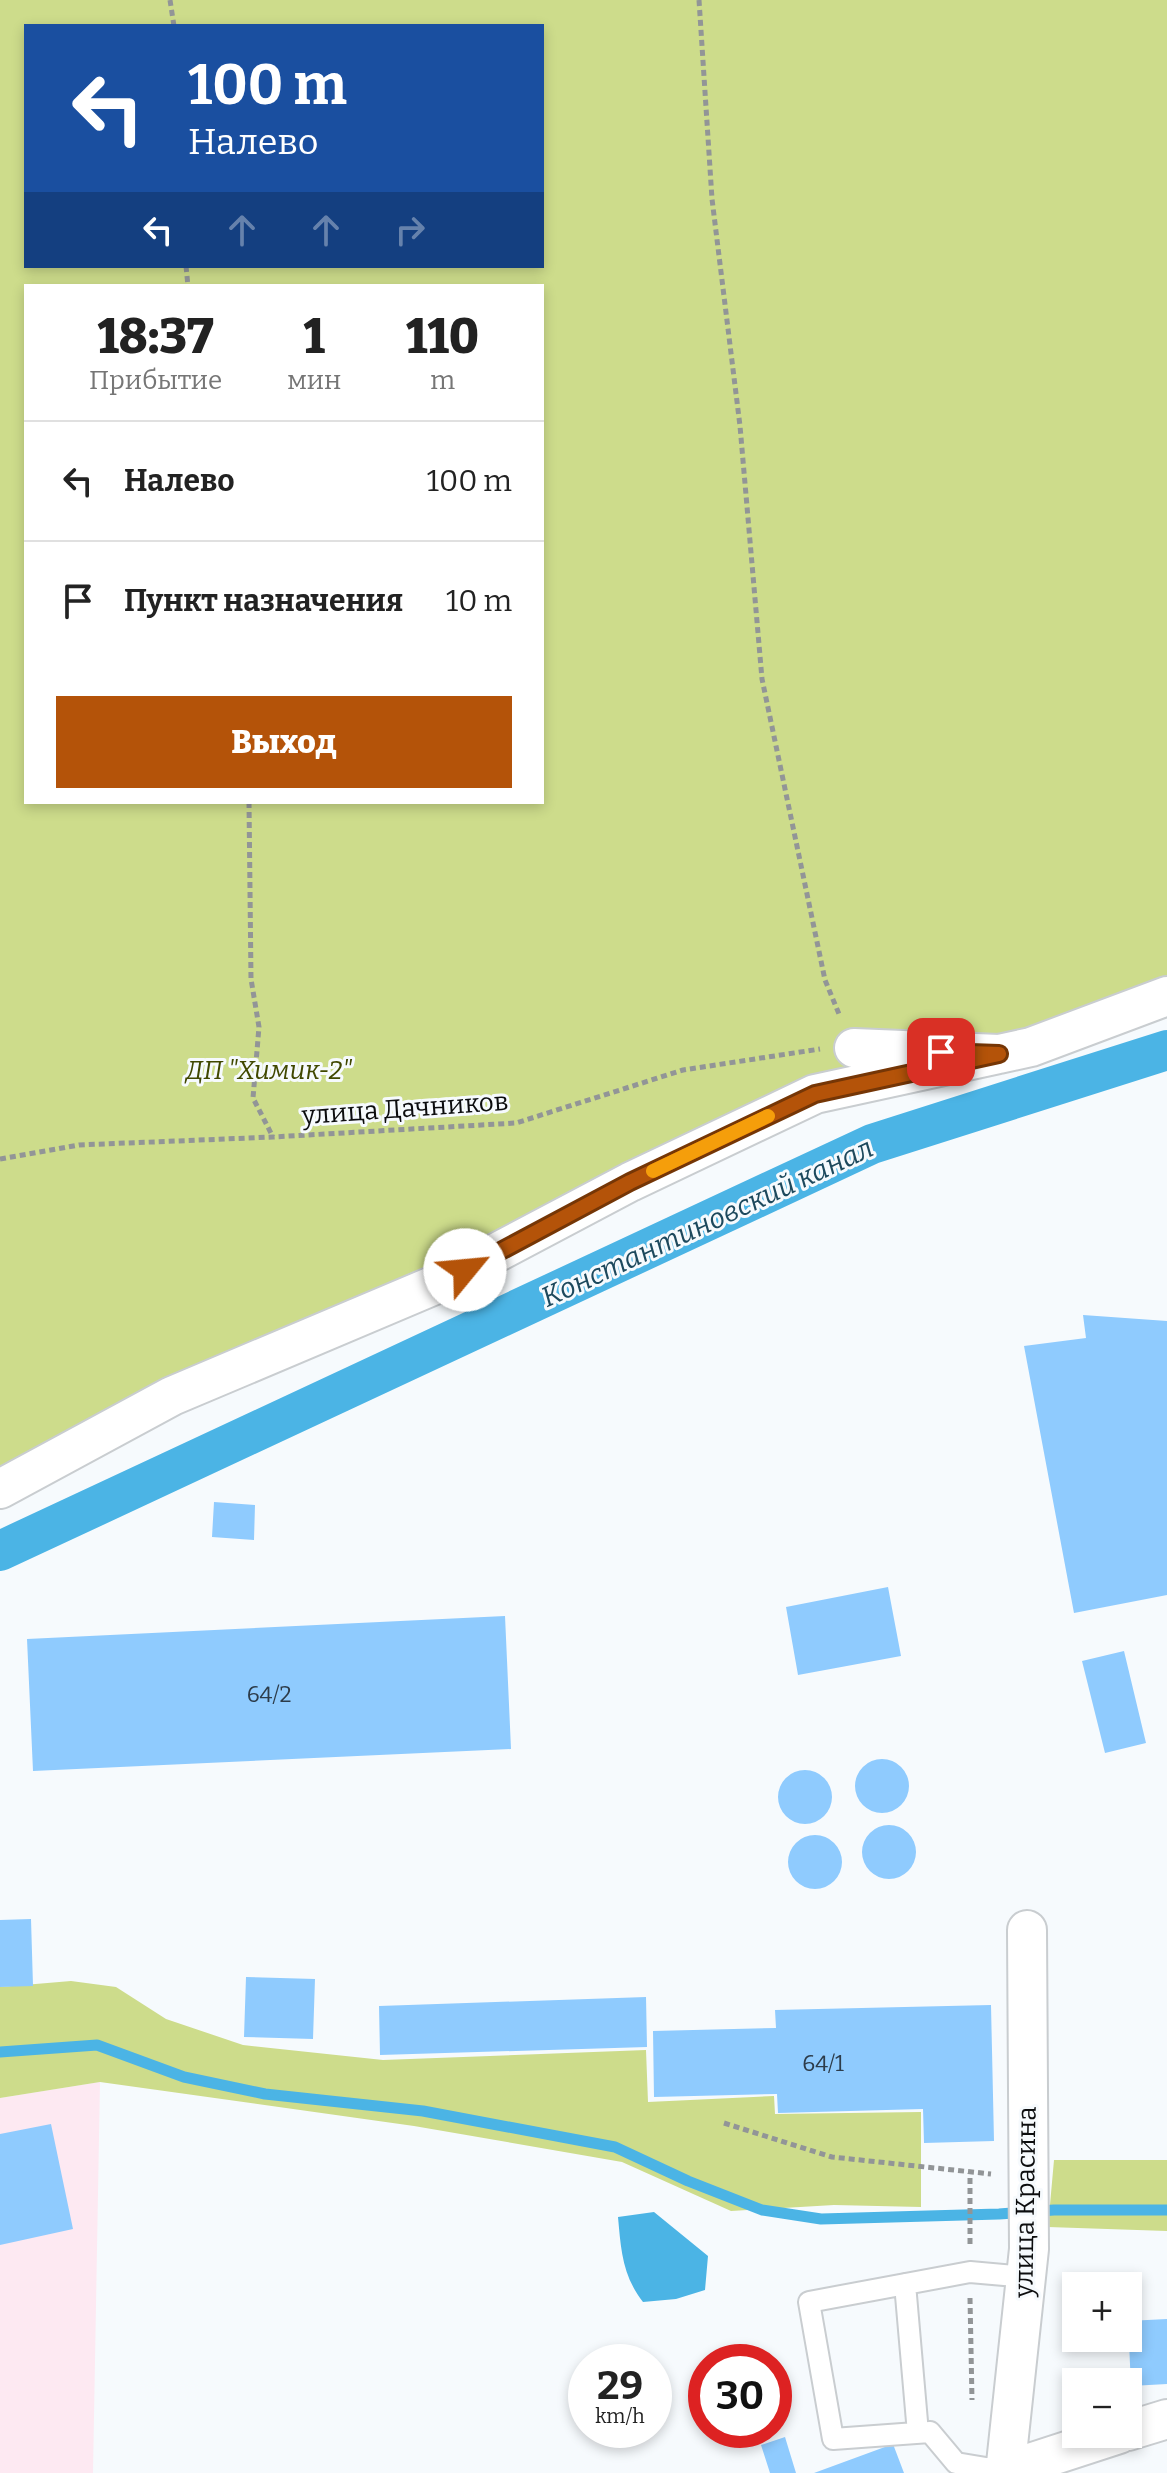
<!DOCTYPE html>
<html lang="ru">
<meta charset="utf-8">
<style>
body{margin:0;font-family:Bitter,serif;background:#f6f6f6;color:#222;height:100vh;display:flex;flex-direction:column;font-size:30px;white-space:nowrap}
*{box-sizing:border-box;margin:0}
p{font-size:26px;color:#767676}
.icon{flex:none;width:44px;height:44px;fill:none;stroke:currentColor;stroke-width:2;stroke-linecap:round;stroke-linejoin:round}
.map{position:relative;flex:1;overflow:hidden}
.panel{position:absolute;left:24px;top:284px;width:520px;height:520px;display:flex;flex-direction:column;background:#fff;border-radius:0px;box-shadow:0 4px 12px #0003}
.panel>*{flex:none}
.banner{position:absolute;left:24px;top:24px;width:520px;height:244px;border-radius:0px;box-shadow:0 4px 12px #0003;background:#1a4fa0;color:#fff;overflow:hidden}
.fabs{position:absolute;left:1062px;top:2272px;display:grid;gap:16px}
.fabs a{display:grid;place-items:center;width:80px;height:80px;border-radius:0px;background:#fff;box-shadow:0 4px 12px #0003;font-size:40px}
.speed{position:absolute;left:568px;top:2344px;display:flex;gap:16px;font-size:40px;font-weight:700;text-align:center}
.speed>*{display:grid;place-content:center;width:104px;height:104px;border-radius:50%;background:#fff;box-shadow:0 4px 12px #0003;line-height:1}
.speed small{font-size:20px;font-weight:400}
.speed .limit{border:12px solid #d22;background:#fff;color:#111}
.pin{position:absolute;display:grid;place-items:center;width:68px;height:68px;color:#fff;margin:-34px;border-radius:16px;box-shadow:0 4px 12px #0006}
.me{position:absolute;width:88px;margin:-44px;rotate:62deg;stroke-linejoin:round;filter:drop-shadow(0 0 6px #0008)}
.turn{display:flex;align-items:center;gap:28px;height:168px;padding:0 32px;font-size:36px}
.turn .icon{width:104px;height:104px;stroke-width:2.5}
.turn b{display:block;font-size:56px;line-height:68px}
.lanes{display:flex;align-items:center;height:76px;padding:0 32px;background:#0003;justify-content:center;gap:40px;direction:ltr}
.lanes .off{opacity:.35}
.eta{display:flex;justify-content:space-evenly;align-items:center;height:136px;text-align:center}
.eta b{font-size:48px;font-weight:800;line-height:56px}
.button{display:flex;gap:16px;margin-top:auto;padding:16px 32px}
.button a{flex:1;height:92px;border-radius:0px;background:#b45309;color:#fff;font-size:32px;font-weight:800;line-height:92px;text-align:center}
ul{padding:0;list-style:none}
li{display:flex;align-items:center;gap:24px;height:120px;padding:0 32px;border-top:2px solid #e0e0e0}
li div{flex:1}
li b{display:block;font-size:30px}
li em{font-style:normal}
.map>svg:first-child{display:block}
</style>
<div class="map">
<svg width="1167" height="2473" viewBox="0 0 1167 2473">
<rect width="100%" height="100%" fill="#f6fafd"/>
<!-- commercial -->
<path fill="#fde9f2" d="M100,2082l-7,391h-93v-375z"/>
<!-- green -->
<path fill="#cddc8b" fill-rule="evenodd" d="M0,0h1167v975l-130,51 -46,16 -134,-13 4,63 -554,253 -307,157zM26,26h516v240h-516zM26,286h516v516h-516z
M71,1981l45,6 50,32 77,26 140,15 263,-10 2,52 126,-6 1,18 146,-2v95l-87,-2 -103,6 -109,-49 -208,-36 -314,-44 -100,16v-111z
M1054,2160h113v71l-119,-4z"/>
<!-- water -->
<path fill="#4bb4e5" d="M654,2212l54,44 -3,34 -29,9 -33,3c-21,-27 -22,-53 -25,-85z"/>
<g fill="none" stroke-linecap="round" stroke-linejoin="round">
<!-- stream -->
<path stroke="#4bb4e5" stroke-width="11" d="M0,2052l97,-7 87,32 81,17 158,17 192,36 73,34 74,29 59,9 178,-5 55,-4h113"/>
<!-- canal -->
<path stroke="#4bb4e5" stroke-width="40" d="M0,1551l872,-407 295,-94"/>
</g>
<!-- building -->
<path fill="#8fcbfe" d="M1083,1315l84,6v274l-93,18 -50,-267 62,-8z
M214,1502l41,3 -1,35 -42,-3z
M888,1587l13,69 -103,19 -12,-68z
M505,1616l6,133 -478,22 -6,-132z
M1124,1651l22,92 -41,10 -23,-92z
M855 1786a27 27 0 1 1 54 0a27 27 0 1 1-54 0Z
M778 1797a27 27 0 1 1 54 0a27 27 0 1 1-54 0Z
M862 1852a27 27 0 1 1 54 0a27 27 0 1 1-54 0Z
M788 1862a27 27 0 1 1 54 0a27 27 0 1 1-54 0Z
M31,1919l2,67 -33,1v-67z
M246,1977l69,2 -2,60 -69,-2z
M646,1997l1,50 -267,8 -1,-49z
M991,2005l3,136 -70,2 -1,-34 -145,4 -1,-19 -123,3 -1,-66 123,-3 -1,-18z
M51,2124l22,105 -73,16v-111z
M1167,2319v65l-36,2 -3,-65z
M785,2437l11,36h-26l-9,-28z
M893,2444l11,29h-90z"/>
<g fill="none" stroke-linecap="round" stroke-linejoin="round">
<defs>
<path id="lane" d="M905,2284l13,149
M1004,2471l-48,-8 -26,-31 -97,7 -24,-137 161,-30 56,5"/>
<path id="street" d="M854,1048l145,6 32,-7 136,-51
M0,1489l172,-93 265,-112 193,-102 185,-88 184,-40
M1128,2431l39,-12
M999,2473l120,-39
M1005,2473l24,-224 -2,-319"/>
</defs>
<!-- lane casing -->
<use href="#lane" stroke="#c9cdd0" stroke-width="24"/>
<!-- street casing -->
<use href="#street" stroke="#c9cdd0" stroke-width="42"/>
<!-- path -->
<path stroke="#929597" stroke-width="5" stroke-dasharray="6 4" stroke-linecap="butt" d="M170,0l4,26
M699,0l13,199 28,227 22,253 63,301 14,34
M186,266l2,20
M249,802l2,177 8,48 -6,71 20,39
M0,1159l79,-14 194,-8 243,-14 167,-53 137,-21
M724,2123l108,34 159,17
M970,2244v-71
M970,2298l2,102"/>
<!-- lane -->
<use href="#lane" stroke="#fff" stroke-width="20"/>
<!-- street -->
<use href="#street" stroke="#fff" stroke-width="38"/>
</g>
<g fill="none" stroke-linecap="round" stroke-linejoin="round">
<defs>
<path id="route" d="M465,1270l165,-88 185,-88 184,-40 -58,-2"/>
</defs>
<!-- route casing -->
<use href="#route" stroke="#753606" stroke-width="20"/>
<!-- route -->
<use href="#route" stroke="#b45309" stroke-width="14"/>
<!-- slow -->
<path stroke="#f59e0b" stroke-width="14" d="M653,1171l115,-55"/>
</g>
<g text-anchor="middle" stroke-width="6" stroke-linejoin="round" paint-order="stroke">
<!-- number labels -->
<g font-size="22" fill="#2d3c4a">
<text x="269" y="1702">64/2</text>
<text x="823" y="2071">64/1</text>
</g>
<!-- park labels -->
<g font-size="26" font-style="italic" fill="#404800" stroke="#f6fafd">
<text x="269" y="1079">ДП "Химик-2"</text>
</g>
<!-- street labels -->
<g font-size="26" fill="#0c0d0e" stroke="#f6fafd">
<text transform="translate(405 1108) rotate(-4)" y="9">улица Дачников</text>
<text transform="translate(1025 2202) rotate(-89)" y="9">улица Красина</text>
</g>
<!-- water labels -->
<g font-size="28" font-style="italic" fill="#1d495d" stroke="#f6fafd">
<text transform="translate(707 1222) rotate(-25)" y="10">Константиновский канал</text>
</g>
</g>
</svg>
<div class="fabs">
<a>+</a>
<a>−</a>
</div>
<div class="speed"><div>29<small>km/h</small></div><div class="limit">30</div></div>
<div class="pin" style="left:941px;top:1052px;background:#d93025"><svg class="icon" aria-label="arrive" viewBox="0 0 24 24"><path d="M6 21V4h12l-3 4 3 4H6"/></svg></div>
<svg class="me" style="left:465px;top:1270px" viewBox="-20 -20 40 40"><circle r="19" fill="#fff"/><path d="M0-13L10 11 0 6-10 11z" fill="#b45309"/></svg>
<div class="banner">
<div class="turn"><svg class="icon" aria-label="left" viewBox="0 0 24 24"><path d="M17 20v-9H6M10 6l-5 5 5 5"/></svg><div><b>100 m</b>Налево</div></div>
<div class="lanes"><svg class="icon" aria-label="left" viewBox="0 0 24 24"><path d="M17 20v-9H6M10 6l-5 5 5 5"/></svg><svg class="icon off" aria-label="ahead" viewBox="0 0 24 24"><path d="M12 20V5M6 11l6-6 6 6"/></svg><svg class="icon off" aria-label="ahead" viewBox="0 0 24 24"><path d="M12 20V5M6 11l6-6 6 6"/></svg><svg class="icon off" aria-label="right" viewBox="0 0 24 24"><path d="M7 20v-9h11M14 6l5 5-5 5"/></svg></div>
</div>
<section class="panel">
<div class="eta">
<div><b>18:37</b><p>Прибытие</p></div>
<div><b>1</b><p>мин</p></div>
<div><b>110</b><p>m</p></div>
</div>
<ul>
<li><svg class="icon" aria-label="left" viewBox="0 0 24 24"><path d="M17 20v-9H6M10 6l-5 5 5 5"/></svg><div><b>Налево</b></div><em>100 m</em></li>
<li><svg class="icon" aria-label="arrive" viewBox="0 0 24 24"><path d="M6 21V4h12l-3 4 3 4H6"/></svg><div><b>Пункт назначения</b></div><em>10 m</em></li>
</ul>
<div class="button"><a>Выход</a></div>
</section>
</div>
